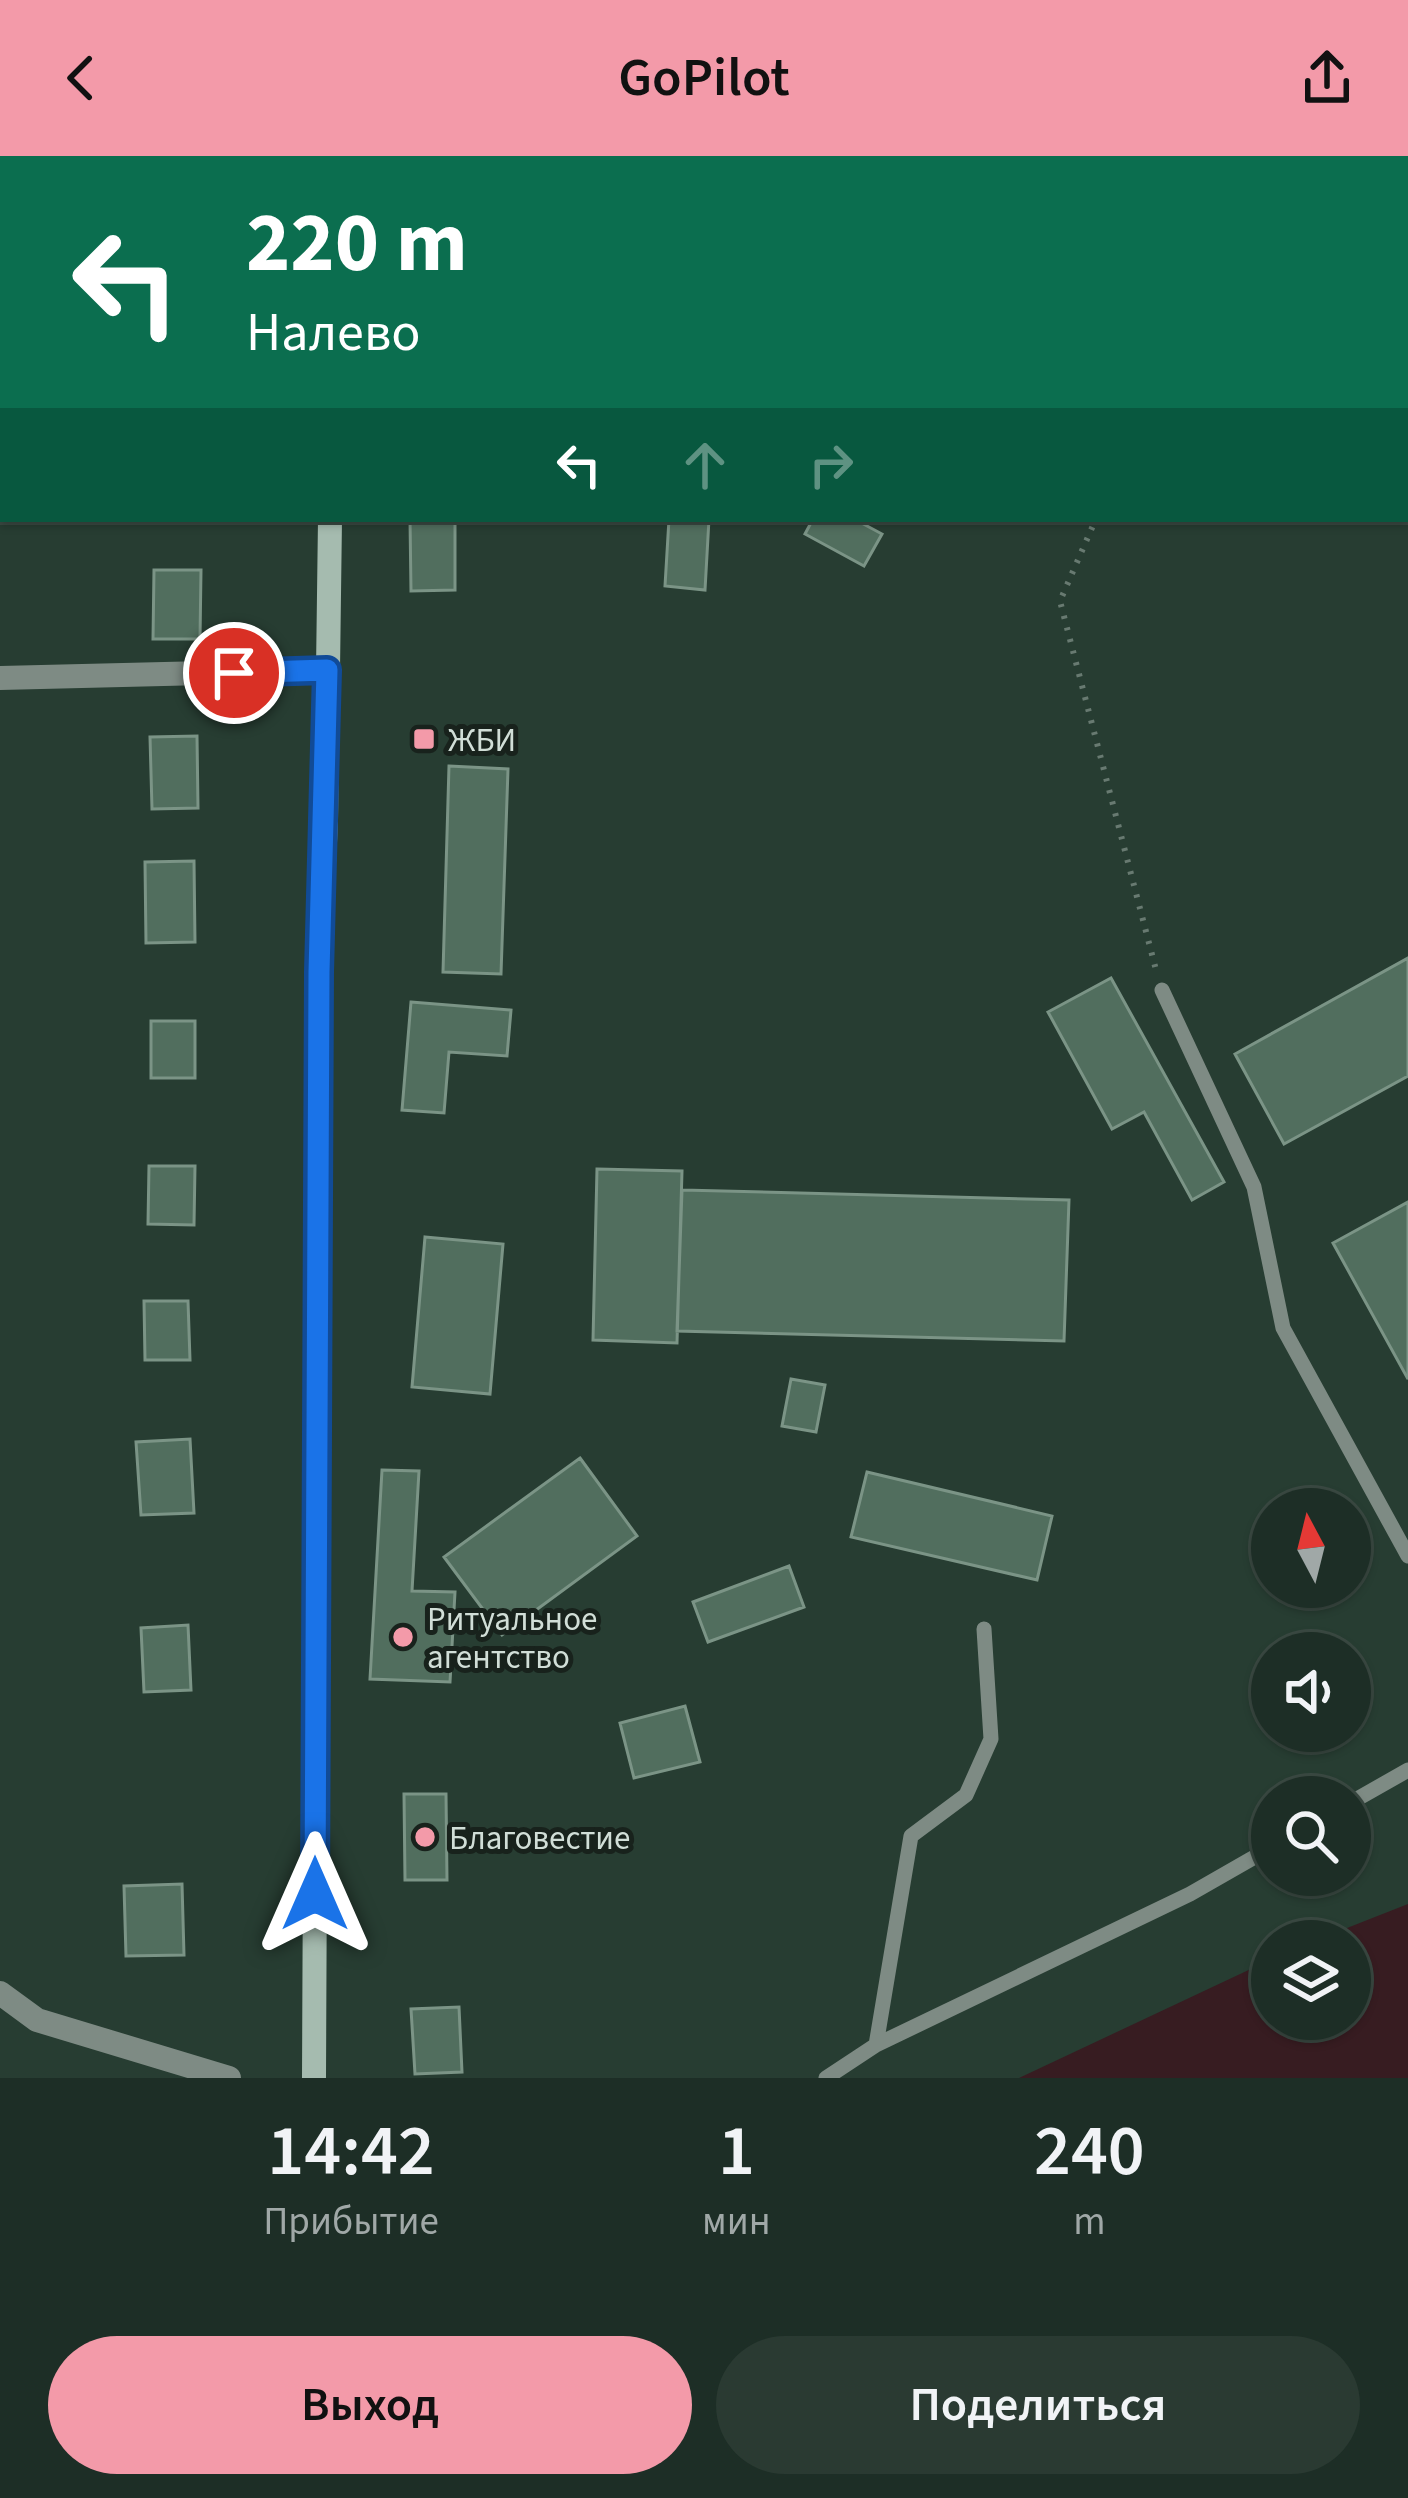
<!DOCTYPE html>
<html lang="ru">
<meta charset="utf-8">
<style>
body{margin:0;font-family:"Source Sans 3",sans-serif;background:#2a3a32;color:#f1f3f6;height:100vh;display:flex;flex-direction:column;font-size:45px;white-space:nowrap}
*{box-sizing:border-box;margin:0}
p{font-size:39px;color:#a0a8a7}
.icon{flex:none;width:66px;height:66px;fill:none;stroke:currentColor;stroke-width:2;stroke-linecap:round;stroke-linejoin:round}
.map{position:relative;height:1922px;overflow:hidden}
.panel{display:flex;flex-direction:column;background:#1d2e26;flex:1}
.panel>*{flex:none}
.banner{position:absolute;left:0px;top:0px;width:1410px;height:366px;box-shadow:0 3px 9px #0004,0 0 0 3px #3b4a43;background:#0b6e4f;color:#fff;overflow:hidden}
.needle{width:78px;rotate:353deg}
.tools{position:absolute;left:1251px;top:1332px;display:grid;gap:24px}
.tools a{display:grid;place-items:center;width:120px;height:120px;border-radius:50%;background:#1d2e26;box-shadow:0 3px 9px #0004,0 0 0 3px #3b4a43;font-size:60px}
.pin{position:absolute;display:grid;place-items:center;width:102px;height:102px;color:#fff;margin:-51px;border:6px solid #fff;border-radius:50%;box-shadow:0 3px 12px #0007}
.me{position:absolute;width:132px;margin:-66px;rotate:0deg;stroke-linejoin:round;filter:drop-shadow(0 0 9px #0008)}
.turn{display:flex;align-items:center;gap:42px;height:252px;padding:0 48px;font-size:54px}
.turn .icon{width:156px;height:156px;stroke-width:2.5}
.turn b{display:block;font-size:84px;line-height:102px}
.lanes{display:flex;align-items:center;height:114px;padding:0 48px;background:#0003;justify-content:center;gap:60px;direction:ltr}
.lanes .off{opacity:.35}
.eta{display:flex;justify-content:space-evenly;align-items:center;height:204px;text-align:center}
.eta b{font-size:72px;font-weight:600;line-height:84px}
.primary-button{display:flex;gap:24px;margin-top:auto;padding:24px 48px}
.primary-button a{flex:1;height:138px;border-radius:72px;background:#f39aa9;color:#111;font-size:48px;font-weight:600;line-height:138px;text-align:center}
.primary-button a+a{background:#2a3a32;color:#f1f3f6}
header{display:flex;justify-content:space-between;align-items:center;height:156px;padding:0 48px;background:#f39aa9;color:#111;font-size:54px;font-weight:600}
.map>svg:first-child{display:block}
</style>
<header><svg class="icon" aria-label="back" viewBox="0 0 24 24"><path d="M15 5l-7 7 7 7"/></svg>GoPilot<svg class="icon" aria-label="share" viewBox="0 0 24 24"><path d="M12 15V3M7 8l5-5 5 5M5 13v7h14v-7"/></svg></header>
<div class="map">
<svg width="1408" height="1922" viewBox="0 0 1408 1922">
<rect width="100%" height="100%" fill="#273d32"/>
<!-- water -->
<path fill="#371c21" d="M1408,1748v174h-389l253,-119v60h78v-78h-36z"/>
<!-- building -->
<path fill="#516e5e" stroke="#7b9486" stroke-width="3" d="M410,363h45v71l-44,1z
M669,363h40l-4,71 -40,-4z
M813,363h41l28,15 -18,32 -59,-32z
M154,414h47l-1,69h-47z
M197,580l1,72 -46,1 -2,-72z
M449,610l59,3 -7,205 -58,-2z
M194,705l1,81 -49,1 -1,-81z
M1408,802v118l-124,68 -49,-90z
M1111,822l113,204 -32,18 -48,-88 -32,17 -64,-117z
M411,846l100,8 -4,46 -58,-4 -5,61 -42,-3z
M151,865h44v57h-44z
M149,1010h46l-1,59 -46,-1z
M597,1013l85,2 -5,172 -84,-3z
M682,1034l387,10 -5,141 -387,-10z
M1408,1046v177l-75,-136z
M425,1081l78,7 -13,150 -78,-7z
M144,1145h44l2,59h-45z
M791,1223l34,6 -9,47 -34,-6z
M190,1283l4,74 -53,2 -5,-73z
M580,1302l57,78 -135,99 -58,-78z
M382,1314l37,1 -7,120 43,1 -5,90 -80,-3z
M867,1316l185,44 -15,64 -186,-43z
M789,1410l15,41 -96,35 -15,-40z
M188,1469l3,65 -47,2 -3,-64z
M685,1550l15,56 -66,16 -14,-55z
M404,1638h42l1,86h-42z
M182,1728l2,71 -58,1 -2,-70z
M459,1851l3,65 -47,2 -4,-65z"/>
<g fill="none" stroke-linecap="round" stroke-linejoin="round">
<!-- path -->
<path stroke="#687a71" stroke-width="6" stroke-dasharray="3 9" stroke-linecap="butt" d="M1407,224h1
M1100,363l-5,2 -35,80 96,369"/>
<!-- lane -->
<path stroke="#7e8b84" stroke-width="15" d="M1162,834l92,197 29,141 125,228
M1350,1647l58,-33
M876,1889l35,-209 55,-41 25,-56 -7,-110
M826,1922l50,-33 314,-151 82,-47"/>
<!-- street -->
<path stroke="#7e8b84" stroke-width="24" d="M783,3v-3
M809,3l5,-3
M0,522l327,-8
M0,1837l37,27 192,58"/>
<!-- secondary -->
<path stroke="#a5bbaf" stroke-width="24" d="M335,3v-3
M314,1922l5,-1106 7,-151 4,-302"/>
</g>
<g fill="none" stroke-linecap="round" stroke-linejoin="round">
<defs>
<path id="route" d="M234,517l93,-3 -8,302 -4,922"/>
</defs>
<!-- route casing -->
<use href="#route" stroke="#114b97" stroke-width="30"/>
<!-- route -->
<use href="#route" stroke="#1a73e8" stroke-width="21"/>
</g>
<!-- markers -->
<g fill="#f39aa9" stroke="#18221c" stroke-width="4.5">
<rect x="412" y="571" width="24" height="24" rx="6"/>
<circle cx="403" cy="1481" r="12"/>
<circle cx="425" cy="1681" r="12"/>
</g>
<g text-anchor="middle" stroke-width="10" stroke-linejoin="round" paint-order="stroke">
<!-- poi labels -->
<g font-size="33" fill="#d1ded7" stroke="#18221c" text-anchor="start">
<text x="448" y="595">ЖБИ</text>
<text x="427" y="1474">Ритуальное<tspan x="427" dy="38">агентство</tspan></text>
<text x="449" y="1693">Благовестие</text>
</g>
</g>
</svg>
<div class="tools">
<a><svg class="needle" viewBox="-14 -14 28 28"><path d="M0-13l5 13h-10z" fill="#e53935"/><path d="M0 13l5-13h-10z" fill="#a0a8a7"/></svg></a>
<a><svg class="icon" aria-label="sound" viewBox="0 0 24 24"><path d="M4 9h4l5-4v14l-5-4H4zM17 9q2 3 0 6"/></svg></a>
<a><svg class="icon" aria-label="search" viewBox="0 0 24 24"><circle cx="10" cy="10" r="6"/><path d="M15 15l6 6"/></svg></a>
<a><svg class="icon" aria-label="layers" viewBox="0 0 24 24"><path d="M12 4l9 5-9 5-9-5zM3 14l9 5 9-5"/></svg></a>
</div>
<div class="pin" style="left:234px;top:517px;background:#d93025"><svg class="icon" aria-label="arrive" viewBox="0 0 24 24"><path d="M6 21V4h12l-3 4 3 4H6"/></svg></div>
<svg class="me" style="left:315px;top:1738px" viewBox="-20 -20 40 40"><path d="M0-17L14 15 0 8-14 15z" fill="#1a73e8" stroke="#fff" stroke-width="4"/></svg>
<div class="banner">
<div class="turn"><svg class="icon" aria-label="left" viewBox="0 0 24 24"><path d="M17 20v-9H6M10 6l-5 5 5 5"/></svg><div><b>220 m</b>Налево</div></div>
<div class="lanes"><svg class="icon" aria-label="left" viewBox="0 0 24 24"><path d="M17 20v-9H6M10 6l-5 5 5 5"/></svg><svg class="icon off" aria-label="ahead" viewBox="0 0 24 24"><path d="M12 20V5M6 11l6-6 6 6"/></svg><svg class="icon off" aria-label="right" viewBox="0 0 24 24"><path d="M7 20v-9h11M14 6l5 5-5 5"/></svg></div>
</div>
</div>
<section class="panel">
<div class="eta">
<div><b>14:42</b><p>Прибытие</p></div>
<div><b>1</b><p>мин</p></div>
<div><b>240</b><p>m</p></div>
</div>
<div class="primary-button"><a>Выход</a><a>Поделиться</a></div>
</section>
